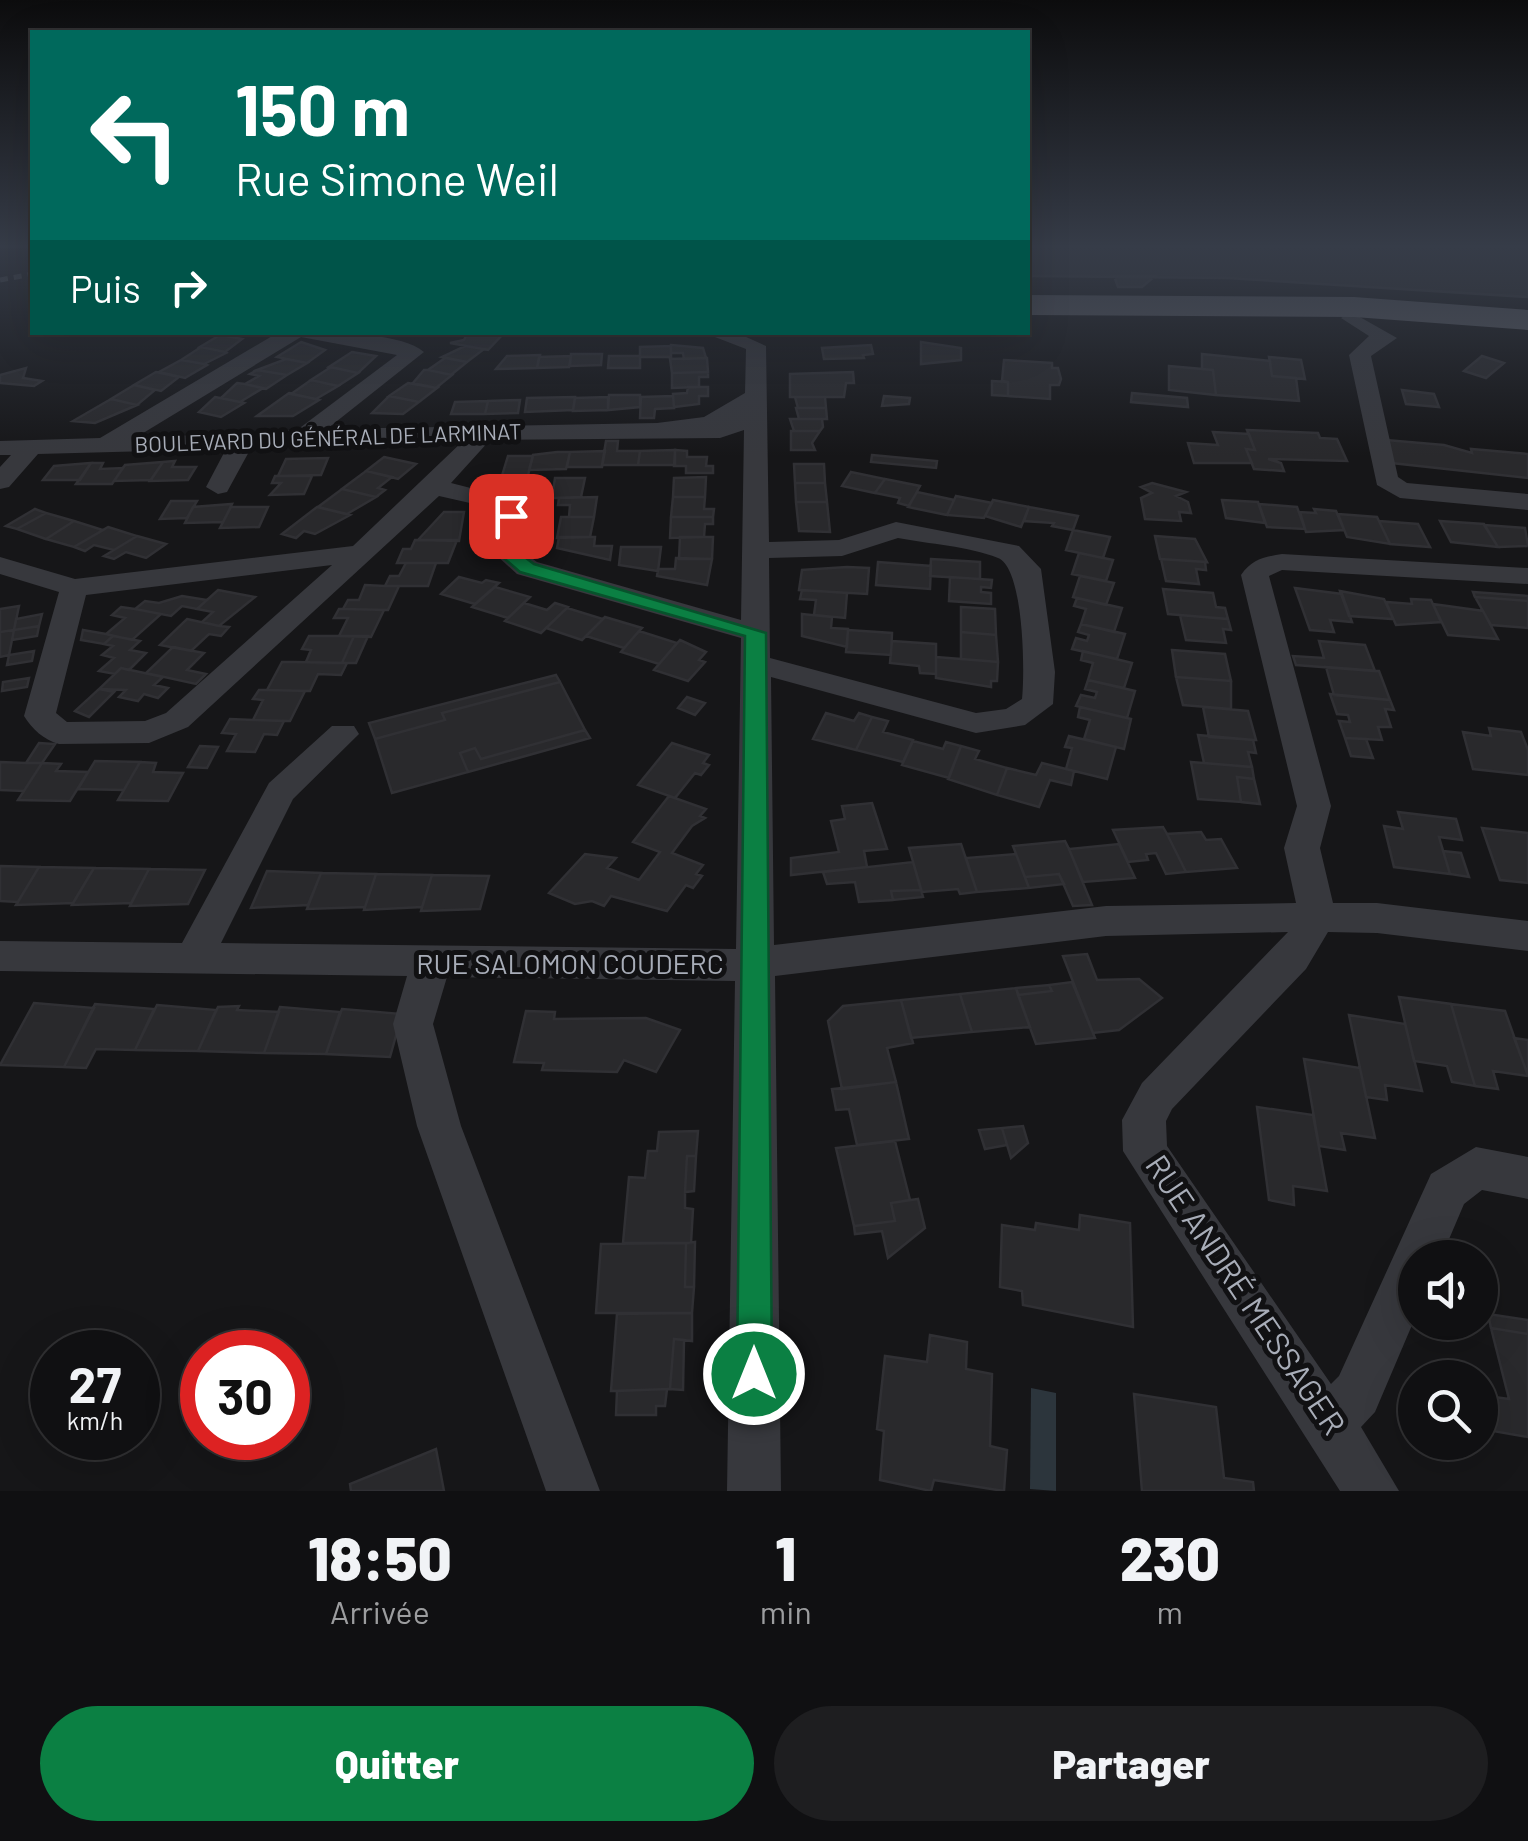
<!DOCTYPE html>
<html lang="fr">
<meta charset="utf-8">
<style>
body{margin:0;font-family:Barlow,sans-serif;background:#1e1e20;color:#f1f3f6;height:100vh;display:flex;flex-direction:column;font-size:38px;white-space:nowrap}
*{box-sizing:border-box;margin:0}
p{font-size:32px;color:#9c9d9f}
.icon{flex:none;width:55px;height:55px;fill:none;stroke:currentColor;stroke-width:2;stroke-linecap:round;stroke-linejoin:round}
.map{position:relative;height:1491px;overflow:hidden}
.side{display:flex;flex-direction:column;background:#101012;flex:1}
.side>*{flex:none}
.banner{position:absolute;left:30px;top:30px;width:1000px;height:305px;border-radius:0px;box-shadow:0 10px 40px #0002,0 0 0 2px #303032;background:#00695c;color:#fff;overflow:hidden}
.tools{position:absolute;left:1398px;top:1240px;display:grid;gap:20px}
.tools a{display:grid;place-items:center;width:100px;height:100px;border-radius:50%;background:#101012;box-shadow:0 10px 40px #0002,0 0 0 2px #303032;font-size:50px}
.speed{position:absolute;left:30px;top:1330px;display:flex;gap:20px;font-size:50px;font-weight:700;text-align:center}
.speed>*{display:grid;place-content:center;width:130px;height:130px;border-radius:50%;background:#101012;box-shadow:0 10px 40px #0002,0 0 0 2px #303032;line-height:1}
.speed small{font-size:25px;font-weight:400}
.speed .limit{border:15px solid #d22;background:#fff;color:#111}
.pin{position:absolute;display:grid;place-items:center;width:85px;height:85px;color:#fff;margin:-42px;border-radius:20px;box-shadow:0 5px 15px #0006}
.me{position:absolute;width:110px;margin:-55px;rotate:0deg;stroke-linejoin:round;filter:drop-shadow(0 0 8px #0008)}
.turn{display:flex;align-items:center;gap:35px;height:210px;padding:0 40px;font-size:45px}
.turn .icon{width:130px;height:130px;stroke-width:2.5}
.turn b{display:block;font-size:70px;line-height:85px}
.then{display:flex;align-items:center;height:95px;padding:0 40px;background:#0003;gap:20px;font-size:38px}
.eta{display:flex;justify-content:space-evenly;align-items:center;height:170px;text-align:center}
.eta b{font-size:60px;font-weight:800;line-height:70px}
.cta{display:flex;gap:20px;margin-top:auto;padding:20px 40px}
.cta a{flex:1;height:115px;border-radius:60px;background:#0b8043;color:#fff;font-size:40px;font-weight:800;line-height:115px;text-align:center}
.cta a+a{background:#1e1e20;color:#f1f3f6}
.map>svg:first-child{display:block}
</style>
<div class="map">
<svg width="1528" height="1491" viewBox="0 0 1528 1491">
<rect width="100%" height="100%" fill="#161618"/>
<!-- water -->
<path fill="#2c353c" d="M1031,1388l25,5v98l-26,-2z"/>
<!-- building -->
<path fill="#29292c" stroke="#303034" stroke-width="2.5" d="M1028,248h500v49l-301,-19 -199,-2z
M1114,276h41l-13,11h-24z
M468,332h36v1l-16,17 -38,-7 14,-3z
M220,335l22,4 -17,13 -25,-5z
M301,342l24,8 -18,13 -30,-6z
M921,342l40,6v12l-40,4z
M671,345l32,3 3,10 -22,1 -1,-6h-12z
M871,345l2,9 -10,1 1,3 -40,1 -2,-11z
M465,346l19,3 -17,13 -25,-5z
M671,346v11h-31v-10z
M201,347l24,5h3l-24,12 -23,-4z
M352,352l24,4 -18,17 -29,-6z
M571,354h31l-1,11 -31,1z
M1202,354l68,7 2,15 24,2 3,23 -83,-6 -3,-25 -11,-1z
M507,356l33,-1 -3,13 -41,1z
M571,356l-2,11 -32,1 2,-11z
M609,356h31v12h-32z
M1482,356l22,7 -18,15 -22,-7z
M1269,357l32,3 4,19 -33,-3z
M445,358l22,4 -16,13 -23,-5z
M707,358l1,14 -36,1 -2,-14z
M286,359l21,4 -20,12 -30,-5z
M181,360l23,4 3,1 -22,13 -26,-6z
M1004,360l48,3v5h6l3,11 -2,6h-9v14l-42,-3v-14l-6,-1z
M1169,366l44,4 3,25 -47,-5z
M331,367l27,6 -20,13 -27,-6z
M26,368l-3,10 19,3 -8,5 -34,-3v-8z
M257,370l30,5 -21,14 -21,-5 14,-8 -9,-2z
M424,370h4l24,5 -16,13 -23,-5z
M156,372l23,5 -18,14 -27,-6z
M708,372v5h-9v10l-27,1v-15z
M853,372l1,11h-8l-2,14h-54v-23z
M311,380l27,6 -22,13 -25,-5z
M992,381l16,1v14l-16,-1z
M237,383l8,1 18,4 -23,14 -19,-4z
M408,383l28,5h1l-18,14 -30,-6z
M134,385l21,5 -18,15 -26,-6z
M688,387h20v9h-9v8l-25,3 -1,-13 14,-1z
M1402,390l32,4 5,13 -33,-3z
M289,393l30,7 -26,16h-36z
M1132,393l55,5 1,9 -57,-5z
M609,395h31v12l-32,3z
M389,396l30,6 -16,12 -31,-1z
M673,396l1,12 -19,1 -1,9h-14l1,-21z
M884,396l26,2 -1,6 -27,2z
M215,397l25,5 4,1 -23,14 -22,-5z
M575,397l-2,13 -48,2 2,-14z
M608,397v13l-35,1 2,-13z
M795,397h30l1,11h-28z
M111,399l26,6 -42,18 -22,-2z
M520,400l-2,13 -33,1 3,-13z
M488,401l-3,13h-34l4,-12z
M796,408h30l1,11h-28z
M790,419h32l1,8 -3,4h-26z
M1247,430l71,3 2,5 17,1 10,22 -79,-2 13,4 3,8 -30,-2 -8,-20 9,1z
M791,431h29l-8,12 3,7h-24z
M1213,432l36,2 6,16 -9,-1 6,14h-58l-6,-20 30,2z
M1386,440l58,5 28,8 -1,-4 57,5v24l-136,-15z
M606,441h12l-1,10h23l-2,14h-36z
M675,450l12,1v6h20l-1,9h7v7h-27v-7h-12z
M675,450v15h-37l2,-14z
M605,451l-3,16h-35l3,-15z
M557,452h13l-4,17 -37,1 4,-15z
M872,455l65,6 -1,7 -65,-6z
M508,456h25l-6,23h-26z
M384,457l32,7 -18,15 -32,-8z
M328,458l-7,17 -43,1 8,-17z
M175,461l-3,6h24l-8,13 -38,1 13,-19z
M163,462l-12,18 -37,1 11,-16z
M91,463h12l-3,6 23,-1 -11,16h-36z
M91,463l-11,17h-37l11,-14z
M794,464h30l1,19h-30z
M366,471l26,6 -14,11 7,2 -9,7 -34,-8z
M851,472l34,7 -10,14 -33,-7z
M275,476h37l-8,18 -34,1 11,-12h-9z
M706,477l-1,20h-32l1,-19z
M555,478h30l-4,19 -29,1z
M885,479l35,7 -11,20 -11,-3 2,-5 -25,-5z
M795,483h30l2,19h-31z
M1152,483l34,9 -10,4 12,6 3,11 -12,-1 2,9 -36,-2 -4,-21 11,-5 -11,-6z
M342,489l34,8 -29,17 -29,-7z
M917,492l37,8 -7,15 -39,-8z
M956,496l36,7 -8,15 -37,-3z
M597,497l-3,20h-25l1,-12h-12l1,-7z
M673,497h32l-1,12h10l-1,8h-42z
M993,500l36,7 -8,20 -36,-11z
M1222,500l36,2 7,21 -39,-5z
M171,501h26l-10,17 -27,1z
M796,502h31l3,30 -31,-1z
M232,504l-9,18 -38,1 8,-16z
M1259,504l38,3 8,22 -38,-2z
M231,507h37l-9,20 -39,1z
M317,507l33,8 -35,19 -11,-3 -8,7 -14,-4z
M1029,507l49,9 -5,14 -21,-4 2,-3 -30,-2z
M35,509l11,4 -29,16 -11,-3z
M1314,509l22,2 8,19 -38,2 -6,-20 16,1z
M444,512h20l-5,29 -41,-1z
M46,513l28,8 -28,18 -29,-10z
M1338,514l39,3 13,27 -43,-7z
M561,517h33l-4,20 -33,1z
M671,517h42v7h-8l-1,13 -34,1z
M74,521l29,9 -29,17 -28,-8z
M1379,521l39,3 12,23 -40,-3z
M1440,521l44,3 14,23 -47,-5z
M1484,525l41,3 3,18 -30,1z
M108,527l29,9 -23,14 -20,-5 -9,6 -11,-4z
M1073,530l37,7 -7,21 -37,-8z
M137,536l29,8 -20,14 -20,-6 -12,7 -10,-3z
M1155,536l40,3 12,23 -47,-3z
M559,537h36l-1,9h18l-2,14 -53,-12z
M680,537h33l-1,22h-33z
M415,540h42l-9,23h-51l6,-14h8z
M621,547h40l-3,24 -39,-6z
M1079,553l34,7 -7,21 -34,-7z
M676,558l36,1 -5,26 -50,-9 1,-7h17z
M931,559l49,3v17l-50,-3z
M1161,559l44,3 1,8 -10,-1 3,15 -33,-3z
M878,562l53,4 -1,23 -54,-4z
M406,563h30l-8,23h-43l5,-10h9z
M847,567l22,1 -2,26 -68,-4 3,-20z
M1080,576l34,7 -8,22 -33,-8z
M459,577l23,6 4,-3 13,3 -24,21 -34,-10z
M950,577l42,3 -1,8 -10,-1v5l10,1v11l-42,-3z
M365,585l20,1h14l-11,24 -45,-1 5,-9h11z
M495,587l35,10 -22,21 -36,-11z
M1295,588l47,6 10,28 -22,-2 4,12 -24,-2z
M1163,589l50,4 3,14 9,1 3,11 -60,-5z
M218,590l37,7 -36,29 -17,-4 11,-10 -16,-3z
M802,590l45,3 -2,25 -31,-3 2,-15 -16,-1z
M1340,591l44,8 9,20 -44,-3z
M1473,592l55,4v5l-53,-4z
M182,596l25,4 -10,9 -15,-3 -11,10 -36,-7 10,-8 14,2z
M1475,597l53,4v27l-37,-3z
M1077,598l45,10 -8,24 -33,-8 5,-15 -12,-3z
M1411,599l20,1 10,22 -45,3 -10,-23 26,2z
M524,603l23,7 8,-7 13,4 -27,26 -36,-12z
M1433,604l50,7 15,28 -50,-4z
M19,606l-5,24 -14,2v-23z
M121,607l14,2 26,5 -29,26 -26,-6 19,-16 -13,-3z
M961,607l34,2 1,26 -35,-3z
M567,608l36,11 -21,21 -36,-12z
M339,609h4l41,1 -13,27 -32,-1 9,-18h-14z
M42,614l-3,12 -25,4 2,-11z
M802,614l30,3 -1,11 17,1 -1,18 -45,-11z
M1180,615l48,4 3,11 -8,-1 3,14 -40,-3z
M605,617l37,11 -18,20 -38,-12z
M187,619l32,7 10,1 -8,9 -12,-2 -18,17 -31,-6z
M1081,624l44,10 -8,25 -45,-10 4,-11 11,3 2,-6 -11,-3z
M39,626l-2,10 -25,4 2,-10z
M14,630l-5,25 -9,2v-25z
M83,630l23,4 7,2 -9,8 -23,-4z
M848,630l44,3 -1,22 -45,-3z
M639,631l38,12 -18,21 -38,-12z
M961,632l35,3 2,27 -37,-3z
M113,636l27,5 -10,9 16,3 -17,17 -8,-2 -6,6 -16,-3 15,-13 -12,-3 11,-9 -9,-2z
M309,636h45l-12,27h-24l-12,-1 5,-12 -9,-1z
M354,636h14l-12,27h-14z
M680,640l26,12 -7,8 6,2 -17,19 -34,-11z
M892,641l44,3v30l-16,-1 -1,-7 -29,-3z
M1319,641l46,4 10,26 -79,-6 -3,-9 31,2z
M173,647l31,6 -17,17 19,4 -10,10 -50,-11z
M1172,650l53,4 6,27 -55,-4z
M34,651l-2,10 -25,4 2,-10z
M1083,651l49,12 -8,25 -36,-8 5,-17 -12,-3z
M936,657l62,5 -1,19h-6v6l-55,-9z
M282,662h12l53,1 -6,12 -23,-1 -8,17 -43,-1z
M1326,667l53,4 11,29 -56,-5z
M121,668l42,9 -9,8 14,3 -10,10 -14,-4 -6,7 -19,-4 7,-7 -27,-1z
M556,675l4,7 -118,31 3,7 -70,19 -6,-16z
M1176,677l55,4v28l-48,-4z
M29,678l-2,9 -25,4 1,-9z
M1088,680l47,11 -8,27 -51,-12 5,-11 14,3 2,-6 -12,-3z
M560,682l25,48 -104,29 -6,-11 -15,5 8,19 -76,21 -17,-54 70,-19 -3,-7z
M99,689l15,3 -25,25 -14,-6z
M259,690h8l38,1 -15,30 -37,-1 10,-20 -10,-1z
M1330,694l60,6 4,10 -9,-1 6,18h-13l4,13 -37,-2 -6,-17 11,1 -2,-7 -11,-1z
M687,697l18,6 -10,12 -17,-7z
M1080,707l51,12 -7,30 -40,-10 6,-19 -12,-3z
M1203,707l45,4 8,29 -47,-3z
M826,713l28,8 5,-8 13,4 -16,33 -43,-11z
M872,717l16,4 -5,11 30,8 -10,22 -47,-12z
M230,719l23,1 31,1 -7,14 -13,-1 -9,18 -28,-1 9,-17 -14,-1z
M1489,728l32,4 7,18v25l-55,-6 -10,-37 28,4z
M585,730l5,8 -122,34 -8,-19 15,-5 6,11z
M1198,735l55,5 3,13 -8,-1 4,15 -48,-4z
M1069,736l47,11 -9,32 -41,-10 6,-21 -7,-1z
M1345,738l21,1 7,19 -22,-2z
M913,741l30,8 3,-7 15,4 -12,32 -47,-13z
M39,743l16,1 -13,19h-16z
M672,743l37,12 -6,8 6,2 -8,10 -6,-2 -20,25 -37,-13z
M200,746l18,1 -11,21 -19,-1z
M961,746l18,5 -4,8 32,9 -10,27 -49,-16z
M95,761l45,1 -16,28 -46,-1z
M0,762l26,1h16l-18,28 -24,-1z
M140,762l16,1 -3,9 30,1 -15,28 -50,-1z
M1191,762l61,5 2,12 -17,-2 4,25 -43,-3z
M42,763l19,1 -5,7 32,1 -18,29 -52,-1z
M1042,763l32,8 -3,14 -21,-5 -11,27 -42,-12 10,-27 29,7z
M1237,777l17,2 6,25 -19,-2z
M669,796l37,13 -6,7 5,2 -13,8 -20,27 31,12 -7,9 6,2 -9,12 -7,-3 -19,26 -56,-15 -7,10 -12,-5 -17,3 -26,-11 36,-39 31,4 -9,10 32,12 21,-28 -27,-10z
M872,803l15,46 -23,2 3,16 -76,8v-17l48,-6 -8,-31 14,-2 -3,-13z
M1398,812l58,7 6,21 -23,-3 11,37 -56,-7 -10,-41 19,3z
M1163,827l4,7 19,38 -20,2 -10,-21 -10,1 2,6 -20,2 -15,-32z
M1482,828l46,5v50l-28,-3z
M1201,832l5,8 15,-1 16,29 -51,4 -19,-38z
M1065,841l4,8 23,56 -19,1 -14,-32 -34,3 -12,-31z
M961,844l16,48 -17,2 -2,-5 -36,3 -13,-44z
M1119,844l16,34 -52,4 -14,-33z
M1443,851l18,2 8,24 -19,-3z
M1016,854l13,34 -52,4 -11,-34z
M913,862l8,28 -30,1 2,9 -34,2 -4,-20 -28,2 -4,-12z
M0,866l39,1 -21,35 -18,-1z
M39,867l55,1 -21,35 -57,2z
M94,868l55,1 -18,34 -59,2z
M149,869l56,1 -17,34 -58,2z
M267,871l54,2 -13,32 -57,3z
M321,873l55,1 -11,33 -58,2z
M376,874l56,1 -10,32 -58,3z
M1059,874l5,10 -35,4 -4,-11z
M432,875l57,1 -9,33 -59,2z
M921,890l2,7 -30,3 -2,-9z
M1087,954l10,26 42,-1 23,19 -43,32 -26,3 -30,-77z
M1072,982l23,56 -59,6 -18,-49 34,-4 -3,-6z
M1049,985l3,6 -34,4 -2,-7z
M1016,988l14,39 -58,5 -12,-38z
M960,994l12,38 -61,6 -10,-38z
M1399,997l52,7 24,82 -23,-4 -5,-16 -33,-5z
M901,1000l12,43 -26,5 9,34 -54,7 -14,-68 15,-15z
M34,1003l60,5 -30,59 -64,-2z
M95,1004l59,5 -19,41 -39,-1 -10,19 -22,-1z
M1451,1004l54,7 23,65 -35,-5 5,18 -23,-3z
M157,1005l59,5 -18,41 -63,-1z
M239,1006l-2,4 42,2 -15,41 -66,-2 20,-44z
M280,1007l60,5 -14,42 -62,-1z
M342,1009l60,5 -12,43 -64,-3z
M526,1011l29,1 -1,7 92,-1 34,12 -24,42 -32,-12 -7,12 -75,-2 2,-7 -30,-1z
M1349,1015l56,9 17,67 -37,-6 2,15 -21,-3z
M1514,1038l14,2v35z
M1304,1059l56,9 15,70 -34,-5 4,17 -26,-4z
M896,1082l13,57 -52,6 -8,-36 -13,1 -4,-21z
M1257,1107l56,8 14,76 -34,-5 1,19 -25,-5z
M1023,1126l5,17 -17,15 -9,-30z
M1002,1128l5,17 -22,4 -6,-19z
M698,1131l-2,25h-9l-2,36v16l8,1 -2,34h-68l6,-66 16,1 3,-27h9l2,-19z
M895,1141l15,59 -19,3 4,18 -41,5 -18,-78z
M687,1156h9l-2,35 -9,1z
M918,1199l7,29 -37,30 -6,-27 -27,3 -1,-8 41,-5 -4,-18z
M1080,1215l50,8 3,104 -110,-22 -1,-14 -22,-4 2,-62 33,5 1,-7 43,7z
M695,1242l-1,45h-9l1,-44z
M686,1243l-1,44h9l-2,26h-96l5,-69z
M692,1313v28l-18,-2 -4,50 -59,2 6,-77z
M1488,1314l40,6v14l-37,-6z
M1491,1328l37,6v103l-41,-7 -7,-35 29,4z
M930,1335l37,7 -1,27 26,5 -2,72 17,4 -3,41 -70,-11 -3,11 -51,-11 4,-49 -7,-2 8,-73 42,6z
M674,1339l10,1 -1,50 -13,-1z
M667,1389l-2,17h-9v9h-40l1,-24z
M1134,1394l82,13 8,71 29,4 1,9h-112z
M436,1449l8,42h-93l-1,-7z"/>
<g fill="none" stroke-linecap="round" stroke-linejoin="round">
<!-- street -->
<path fill="#37383d" fill-rule="evenodd" d="M1351,312l46,26 -26,18 27,121 9,6 121,11v16l-128,-12 -23,-13 -28,-130 20,-19 -28,-18z
M279,332c34,0 120,-2 145,20l-97,77 330,-6 47,-6 41,-24 1,-44 -44,-17h33l31,14 3,196 70,-2 57,-18 123,24 22,23 14,103 -2,32 -28,21 -49,8 -205,-56 3,268 332,-39 190,-3 -12,-55 13,-42 -56,-231c11,-16 23,-18 41,-21l246,14v16l-246,-14 -13,6 62,230 -11,42 13,55h44l151,18v30l-151,-18 -49,-1 -22,37 -134,140 -6,12 1,25 164,238 8,-8 92,-202 45,-27 52,10v42l-46,-9 -18,14 -23,54h-26v60l-40,94 -14,15 38,64h-59l-217,-340 -1,-31 20,-37 146,-151 -182,4 -331,40 6,515h-54l8,-510 -288,-4 -14,47 28,102 139,365h-54l-129,-365 -24,-102 14,-48 -407,-5v-30l182,2 87,-160 63,-57h22l5,8 -66,65 -72,144 515,6 5,-311 -224,-64 -22,-20 3,-38 -6,-8 -53,-12 -251,231 -39,16 -90,1c-15,-4 -27,-15 -35,-28l35,-124 -59,-18v-17l75,22 278,-33 111,-106 -213,8 -24,44 -9,2 -12,-7 20,-38 -188,5 -29,33 -9,2v-22l11,-12h-11v-14l100,-3zM301,337l96,18 -100,75 -162,8zM744,430l-3,190 -204,-58 -15,-11 2,-35 -14,-18 -59,-15 39,-43 230,-2zM898,538c31,6 70,8 100,20 26,10 27,114 24,141l-16,10 -30,4 -206,-55 -1,-100 73,-2zM332,565l-166,148 -21,8 -78,1 -11,-9 30,-118z"/>
<!-- primary -->
<path fill="#53555c" fill-rule="evenodd" d="M1028,295l326,2 174,13v20l-174,-13 -326,-2z"/>
<!-- rail -->
<path stroke="#4a4c52" stroke-width="5" stroke-dasharray="8 6" stroke-linecap="butt" d="M0,280l32,-6"/>
</g>
<!-- sky -->
<linearGradient id="sky" x2="0" y2="1"><stop stop-color="#0c0c0d"/><stop offset="0.54" stop-color="#363c48"/><stop offset="1" stop-color="#363c48" stop-opacity="0"/></linearGradient>
<rect width="1528" height="456" fill="url(#sky)"/>
<!-- route -->
<path fill="#0b8043" stroke="#07532c" stroke-width="2.5" d="M511,511l9,5 -2,36 16,12 232,69 6,741 -5,13 -13,5 -12,-5 -5,-13 8,-738 -225,-64 -21,-18 3,-38z"/>
<g text-anchor="middle" stroke-width="10" stroke-linejoin="round" paint-order="stroke">
<!-- far-street labels -->
<g font-size="22" fill="#a8adb8" stroke="#111113">
<text transform="translate(328 438) rotate(-2)" y="8">BOULEVARD DU GÉNÉRAL DE LARMINAT</text>
</g>
<!-- street labels -->
<g font-size="28" fill="#a8adb8" stroke="#111113">
<text x="570" y="974">RUE SALOMON COUDERC</text>
</g>
<!-- near-street labels -->
<g font-size="32" fill="#a8adb8" stroke="#111113">
<text transform="translate(1245 1295) rotate(56)" y="11">RUE ANDRÉ MESSAGER</text>
</g>
</g>
</svg>
<div class="tools">
<a><svg class="icon" aria-label="sound" viewBox="0 0 24 24"><path d="M4 9h4l5-4v14l-5-4H4zM17 9q2 3 0 6"/></svg></a>
<a><svg class="icon" aria-label="search" viewBox="0 0 24 24"><circle cx="10" cy="10" r="6"/><path d="M15 15l6 6"/></svg></a>
</div>
<div class="speed"><div>27<small>km/h</small></div><div class="limit">30</div></div>
<div class="pin" style="left:511px;top:516px;background:#d93025"><svg class="icon" aria-label="arrive" viewBox="0 0 24 24"><path d="M6 21V4h12l-3 4 3 4H6"/></svg></div>
<svg class="me" style="left:754px;top:1374px" viewBox="-20 -20 40 40"><circle r="17" fill="#0b8043" stroke="#fff" stroke-width="3"/><path d="M0-11L8 9 0 5-8 9z" fill="#fff"/></svg>
<div class="banner">
<div class="turn"><svg class="icon" aria-label="left" viewBox="0 0 24 24"><path d="M17 20v-9H6M10 6l-5 5 5 5"/></svg><div><b>150 m</b>Rue Simone Weil</div></div>
<div class="then">Puis<svg class="icon" aria-label="right" viewBox="0 0 24 24"><path d="M7 20v-9h11M14 6l5 5-5 5"/></svg></div>
</div>
</div>
<section class="side">
<div class="eta">
<div><b>18:50</b><p>Arrivée</p></div>
<div><b>1</b><p>min</p></div>
<div><b>230</b><p>m</p></div>
</div>
<div class="cta"><a>Quitter</a><a>Partager</a></div>
</section>
